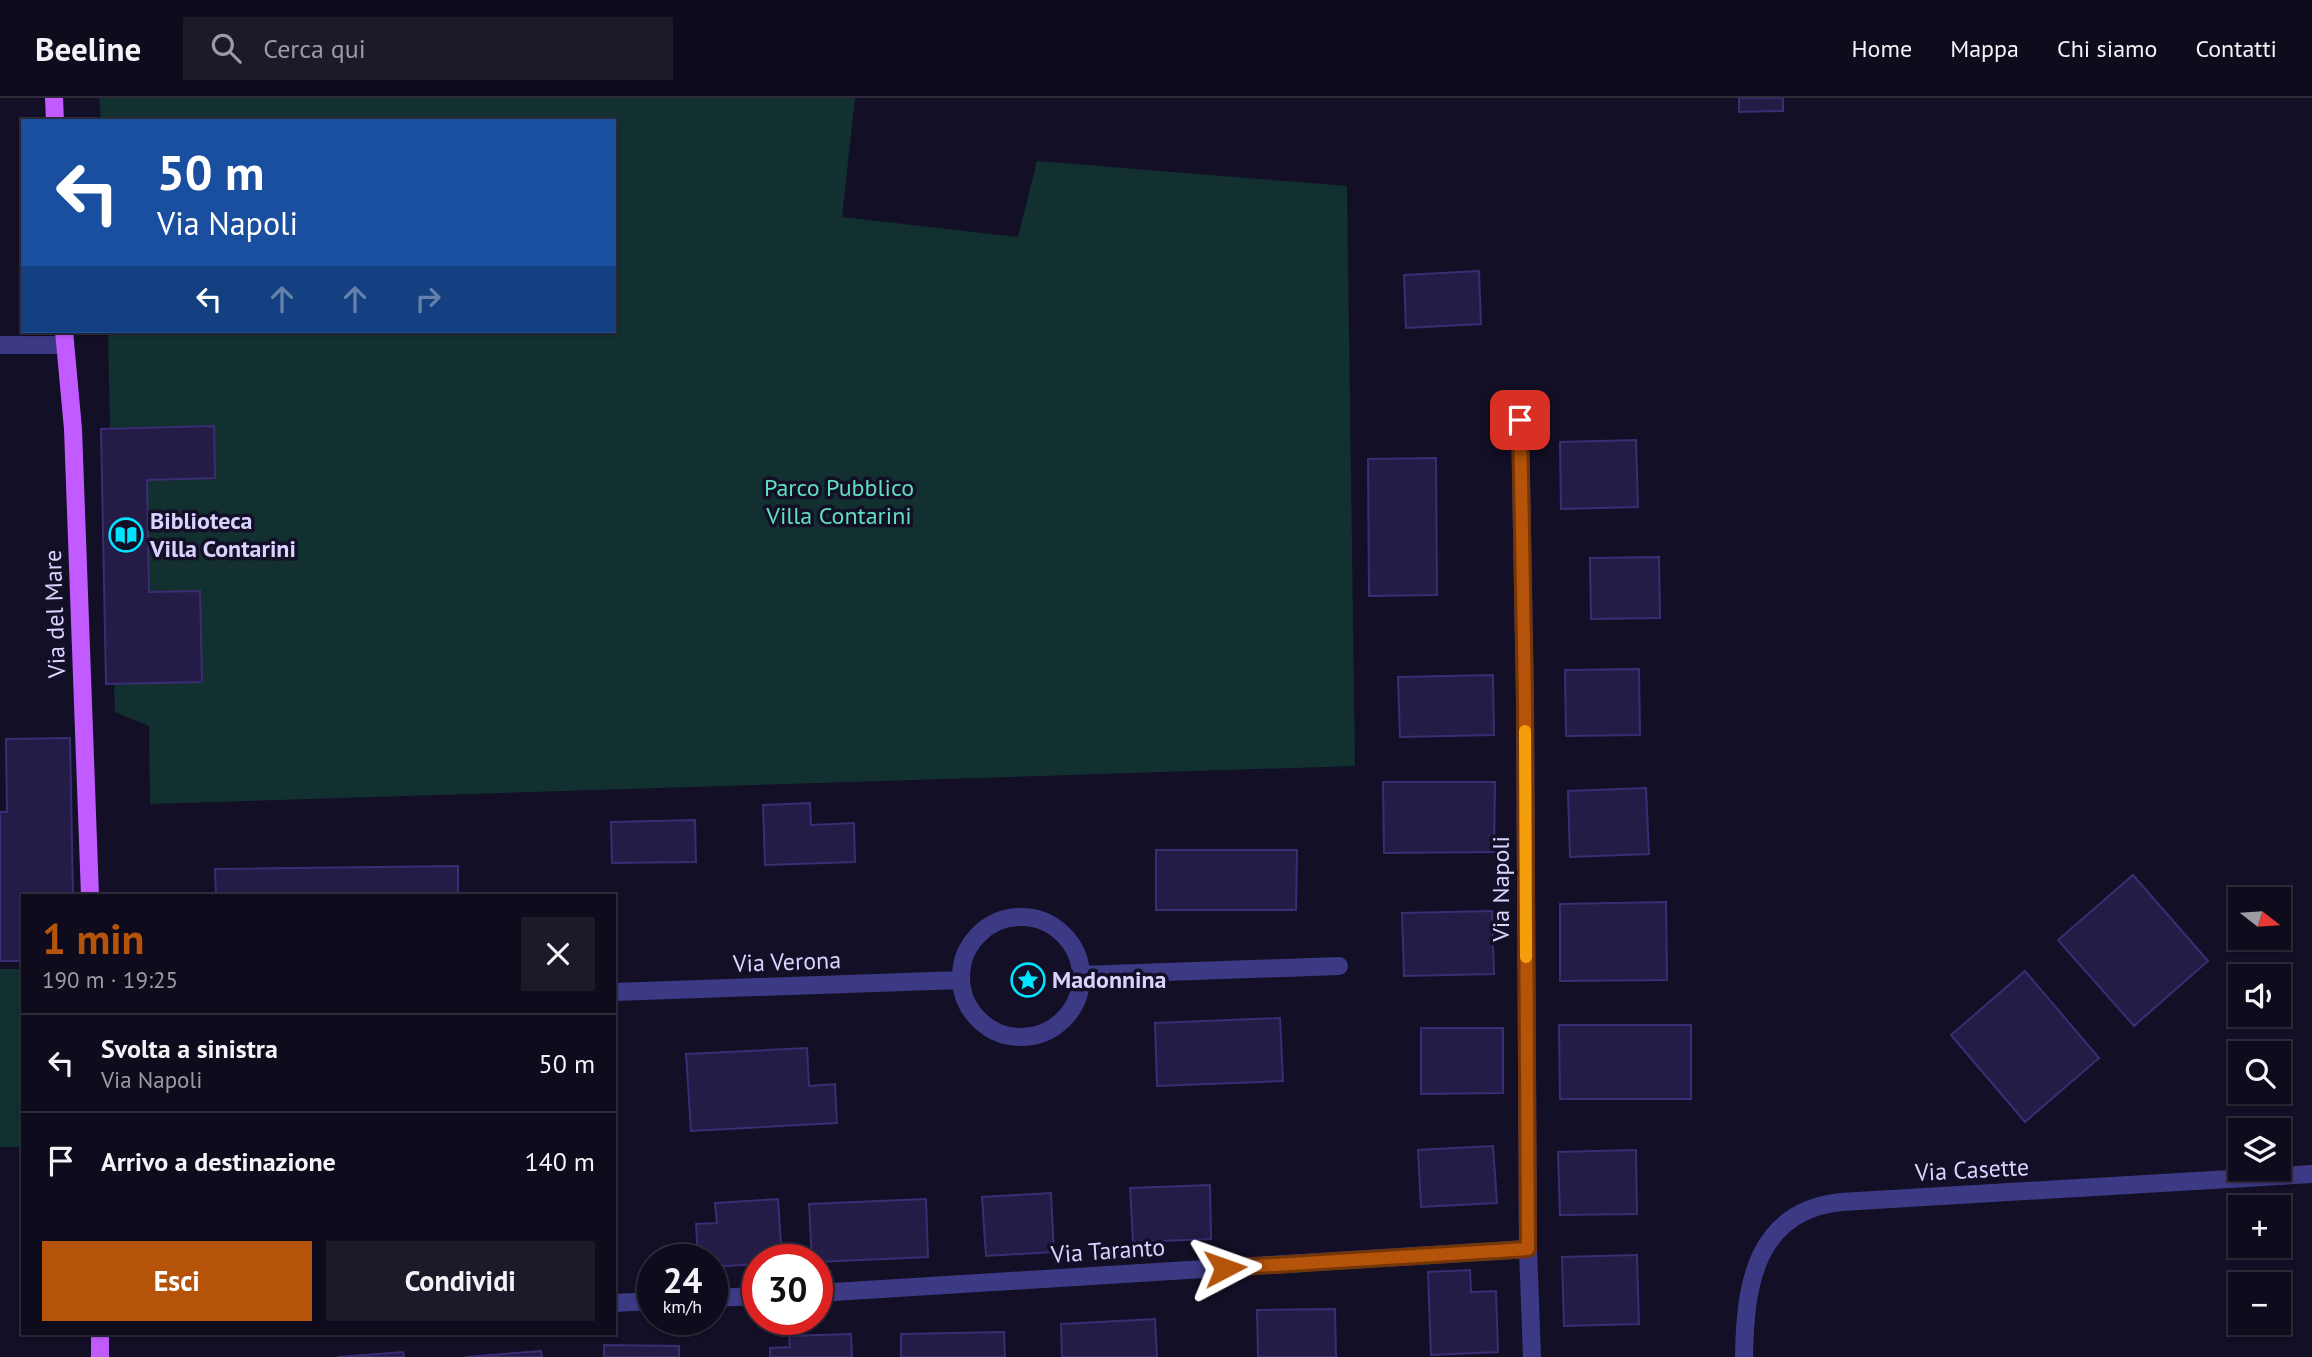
<!DOCTYPE html>
<html lang="it">
<meta charset="utf-8">
<style>
body{margin:0;font-family:"PT Sans",sans-serif;background:#1c1929;color:#f1f3f6;height:100vh;display:flex;flex-direction:column;font-size:26px;white-space:nowrap}
*{box-sizing:border-box;margin:0}
p{font-size:23px;color:#9b9ba3}
.icon{flex:none;width:38px;height:38px;fill:none;stroke:currentColor;stroke-width:2;stroke-linecap:round;stroke-linejoin:round}
.map{position:relative;flex:1;overflow:hidden}
.panel{position:absolute;left:21px;top:796px;width:595px;height:441px;display:flex;flex-direction:column;background:#0e0b1c;border-radius:0px;box-shadow:0 2px 5px #0004,0 0 0 2px #2e2b3b}
.panel>*{flex:none}
.top-card{position:absolute;left:21px;top:21px;width:595px;height:214px;border-radius:0px;box-shadow:0 2px 5px #0004,0 0 0 2px #2e2b3b;background:#1a4fa0;color:#fff;overflow:hidden}
.needle{width:46px;rotate:107deg}
.controls{position:absolute;left:2228px;top:789px;display:grid;gap:14px}
.controls a{display:grid;place-items:center;width:63px;height:63px;border-radius:0px;background:#0e0b1c;box-shadow:0 2px 5px #0004,0 0 0 2px #2e2b3b;font-size:35px}
.speed{position:absolute;left:637px;top:1146px;display:flex;gap:14px;font-size:35px;font-weight:700;text-align:center}
.speed>*{display:grid;place-content:center;width:91px;height:91px;border-radius:50%;background:#0e0b1c;box-shadow:0 2px 5px #0004,0 0 0 2px #2e2b3b;line-height:1}
.speed small{font-size:18px;font-weight:400}
.speed .limit{border:10px solid #d22;background:#fff;color:#111}
.pin{position:absolute;display:grid;place-items:center;width:60px;height:60px;color:#fff;margin:-30px;border-radius:14px;box-shadow:0 4px 10px #0006}
.me{position:absolute;width:77px;margin:-38px;rotate:86deg;stroke-linejoin:round;filter:drop-shadow(0 0 5px #0008)}
.turn{display:flex;align-items:center;gap:24px;height:147px;padding:0 21px;font-size:32px}
.turn .icon{width:91px;height:91px;stroke-width:2.5}
.turn b{display:block;font-size:49px;line-height:60px}
.lanes{display:flex;align-items:center;height:66px;padding:0 21px;background:#0003;justify-content:center;gap:35px;direction:ltr}
.lanes .off{opacity:.35}
.round{display:grid;place-items:center;flex:none;width:74px;height:74px;border-radius:0px;background:#1c1929}
.overview{display:flex;align-items:center;justify-content:space-between;height:119px;padding:0 21px}
h1{font-size:42px;font-weight:600;line-height:52px;color:#b45309}
.cta{display:flex;gap:14px;margin-top:auto;padding:14px 21px}
.cta a{flex:1;height:80px;border-radius:0px;background:#b45309;color:#fff;font-size:28px;font-weight:600;line-height:80px;text-align:center}
.cta a+a{background:#1c1929;color:#f1f3f6}
ul{padding:0;list-style:none}
li{display:flex;align-items:center;gap:21px;height:98px;padding:0 21px;border-top:2px solid #2e2b3b}
li div{flex:1}
li b{display:block;font-size:26px}
li em{font-style:normal}
header{display:flex;align-items:center;gap:42px;box-sizing:border-box;height:98px;padding:0 35px;background:#0e0b1c;border-bottom:2px solid #2e2b3b}
header strong{font-size:33px}
nav{display:flex;gap:38px;margin-inline-start:auto;font-size:24px}
.search{width:490px;height:63px;background:#1c1929;display:flex;align-items:center;gap:18px;box-sizing:border-box;padding:0 24px;border-radius:0px;color:#9b9ba3;font-size:26px}
.map>svg:first-child{display:block}
</style>
<header>
<strong>Beeline</strong>
<div class="search"><svg class="icon" aria-label="search" viewBox="0 0 24 24"><circle cx="10" cy="10" r="6"/><path d="M15 15l6 6"/></svg>Cerca qui</div>
<nav><a>Home</a><a>Mappa</a><a>Chi siamo</a><a>Contatti</a></nav>
</header>
<div class="map">
<svg width="2312" height="1259" viewBox="0 0 2312 1259">
<rect width="100%" height="100%" fill="#130f26"/>
<!-- green -->
<path fill="#12302f" d="M99,0h756l-13,119 176,20 19,-76 310,25 8,580 -1205,38 -1,-78 -34,-14 -1,-28 88,-2 -2,-91 -51,1 -2,-112 68,-2 -1,-52 -104,2 -2,-97h506v-210h-513z
M0,871h23v178h-23z"/>
<!-- building -->
<path fill="#241b47" stroke="#3b2d73" stroke-width="2" d="M1739,0h44v13l-44,1z
M1479,173l2,53 -75,4 -2,-53z
M214,328l1,52 -68,2 2,112 51,-1 2,91 -96,2 -5,-255z
M1636,342l2,67 -77,2 -1,-67z
M1436,360l1,137 -68,1 -1,-137z
M1659,459l1,61 -69,1 -1,-61z
M1639,571l1,66 -74,1 -1,-66z
M1493,577l1,60 -94,2 -2,-60z
M70,640l3,158h-50v65h-23v-149h7l-1,-73z
M1383,684h112l-1,70 -110,1z
M1646,690l3,66 -79,3 -2,-66z
M810,705l1,22 43,-2 1,39 -90,3 -2,-60z
M695,722l1,42 -84,1 -1,-41z
M1156,752h141l-1,60h-140z
M458,768v30h-242l-1,-27z
M2133,777l75,86 -74,65 -76,-86z
M1666,804l1,78 -107,1v-77z
M1492,813l2,63 -90,2 -2,-63z
M2025,873l74,87 -74,64 -74,-87z
M1280,920l3,63 -126,5 -2,-63z
M1559,927h132v74h-131z
M1421,930h82v65l-82,1z
M807,950l2,38 26,-2 2,39 -146,8 -5,-77z
M1493,1048l4,57 -76,4 -3,-57z
M1636,1052l1,64 -77,1 -2,-63z
M1210,1087l1,54 -78,3 -3,-54z
M1051,1095l3,59 -68,4 -4,-59z
M778,1101l4,61h-24v4l-46,3v-7h-14l-2,-36 21,-1 -2,-20z
M926,1101l2,58 -111,5v-2h-5l-3,-56z
M1637,1157l2,69 -75,2 -2,-69z
M1470,1172l1,22 25,-1 2,61 -67,3 -3,-83z
M1335,1211l1,48h-78l-1,-47z
M1155,1221l2,38h-95l-1,-33z
M1004,1234l1,25h-104v-23z
M851,1236l1,23h-82v-9l20,-1 -1,-11z
M604,1247l75,1v11h-75z
M541,1253l1,6h-77z
M403,1254l1,5h-67z"/>
<g fill="none" stroke-linecap="round" stroke-linejoin="round">
<!-- minor -->
<path stroke="#3d3a85" stroke-width="18" d="M0,247h64
M1520,322l5,282 3,547 4,108
M961 879a60 60 0 1 1 120 0a60 60 0 1 1-120 0Z
M1081,877l258,-9
M614,894l347,-12
M817,1195l711,-44
M712,1200l46,-2
M614,1205l39,-2
M1744,1259c1,-71 11,-146 97,-155l471,-28"/>
<!-- major -->
<path stroke="#c25bff" stroke-width="18" d="M54,0l1,23
M64,233l9,98 17,467
M100,1236v23"/>
</g>
<g fill="none" stroke-linecap="round" stroke-linejoin="round">
<defs>
<path id="route" d="M1225,1170l303,-19 -3,-547 -5,-282"/>
</defs>
<!-- route casing -->
<use href="#route" stroke="#753606" stroke-width="18"/>
<!-- route -->
<use href="#route" stroke="#b45309" stroke-width="12"/>
<!-- slow -->
<path stroke="#f59e0b" stroke-width="12" d="M1525,633l1,226"/>
</g>
<!-- icons -->
<defs>
<symbol id="library-ring" viewBox="-11 -11 22 22"><circle r="9.5" fill="#130f26" stroke="#00e5ff" stroke-width="1.5"/><path d="M-6-4Q-3-5.5-.7-3.5V5Q-3 3-6 4ZM6-4Q3-5.5 .7-3.5V5Q3 3 6 4Z" fill="#00e5ff"/></symbol>
<symbol id="sight-ring" viewBox="-11 -11 22 22"><circle r="9.5" fill="#130f26" stroke="#00e5ff" stroke-width="1.5"/><path d="M0-6L1.8-2.2L6-1.7L2.9 1.2L3.7 5.4L0 3.3L-3.7 5.4L-2.9 1.2L-6-1.7L-1.8-2.2Z" fill="#00e5ff"/></symbol>
</defs>
<g fill-rule="evenodd">
<use href="#library-ring" x="107" y="418" width="38" height="38"/>
<use href="#sight-ring" x="1009" y="863" width="38" height="38"/>
</g>
<g text-anchor="middle" stroke-width="7" stroke-linejoin="round" paint-order="stroke">
<!-- park labels -->
<g font-size="24" fill="#5fe0c0" stroke="#130f26">
<text x="839" y="398">Parco Pubblico<tspan x="839" dy="28">Villa Contarini</tspan></text>
</g>
<!-- poi labels -->
<g font-size="24" font-weight="bold" fill="#d9d4ff" stroke="#130f26" text-anchor="start">
<text x="150" y="431">Biblioteca<tspan x="150" dy="28">Villa Contarini</tspan></text>
<text x="1052" y="890">Madonnina</text>
</g>
<!-- street labels -->
<g font-size="24" fill="#d9d4ff" stroke="#130f26">
<text transform="translate(55 516) rotate(-92)" y="8">Via del Mare</text>
<text transform="translate(1501 791) rotate(-90)" y="8">Via Napoli</text>
<text transform="translate(787 864) rotate(-2)" y="8">Via Verona</text>
<text transform="translate(1972 1072) rotate(-3)" y="8">Via Casette</text>
<text transform="translate(1108 1153) rotate(-4)" y="8">Via Taranto</text>
</g>
</g>
</svg>
<div class="controls">
<a><svg class="needle" viewBox="-14 -14 28 28"><path d="M0-13l5 13h-10z" fill="#e53935"/><path d="M0 13l5-13h-10z" fill="#9b9ba3"/></svg></a>
<a><svg class="icon" aria-label="sound" viewBox="0 0 24 24"><path d="M4 9h4l5-4v14l-5-4H4zM17 9q2 3 0 6"/></svg></a>
<a><svg class="icon" aria-label="search" viewBox="0 0 24 24"><circle cx="10" cy="10" r="6"/><path d="M15 15l6 6"/></svg></a>
<a><svg class="icon" aria-label="layers" viewBox="0 0 24 24"><path d="M12 4l9 5-9 5-9-5zM3 14l9 5 9-5"/></svg></a>
<a>+</a>
<a>−</a>
</div>
<div class="speed"><div>24<small>km/h</small></div><div class="limit">30</div></div>
<div class="pin" style="left:1520px;top:322px;background:#d93025"><svg class="icon" aria-label="arrive" viewBox="0 0 24 24"><path d="M6 21V4h12l-3 4 3 4H6"/></svg></div>
<svg class="me" style="left:1225px;top:1170px" viewBox="-20 -20 40 40"><path d="M0-17L14 15 0 8-14 15z" fill="#b45309" stroke="#fff" stroke-width="4"/></svg>
<div class="top-card">
<div class="turn"><svg class="icon" aria-label="left" viewBox="0 0 24 24"><path d="M17 20v-9H6M10 6l-5 5 5 5"/></svg><div><b>50 m</b>Via Napoli</div></div>
<div class="lanes"><svg class="icon" aria-label="left" viewBox="0 0 24 24"><path d="M17 20v-9H6M10 6l-5 5 5 5"/></svg><svg class="icon off" aria-label="ahead" viewBox="0 0 24 24"><path d="M12 20V5M6 11l6-6 6 6"/></svg><svg class="icon off" aria-label="ahead" viewBox="0 0 24 24"><path d="M12 20V5M6 11l6-6 6 6"/></svg><svg class="icon off" aria-label="right" viewBox="0 0 24 24"><path d="M7 20v-9h11M14 6l5 5-5 5"/></svg></div>
</div>
<section class="panel">
<div class="overview"><div><h1>1 min</h1><p>190 m · 19:25</p></div><a class="round"><svg class="icon" aria-label="close" viewBox="0 0 24 24"><path d="M6 6l12 12M18 6L6 18"/></svg></a></div>
<ul>
<li><svg class="icon" aria-label="left" viewBox="0 0 24 24"><path d="M17 20v-9H6M10 6l-5 5 5 5"/></svg><div><b>Svolta a sinistra</b><p>Via Napoli</p></div><em>50 m</em></li>
<li><svg class="icon" aria-label="arrive" viewBox="0 0 24 24"><path d="M6 21V4h12l-3 4 3 4H6"/></svg><div><b>Arrivo a destinazione</b></div><em>140 m</em></li>
</ul>
<div class="cta"><a>Esci</a><a>Condividi</a></div>
</section>
</div>
